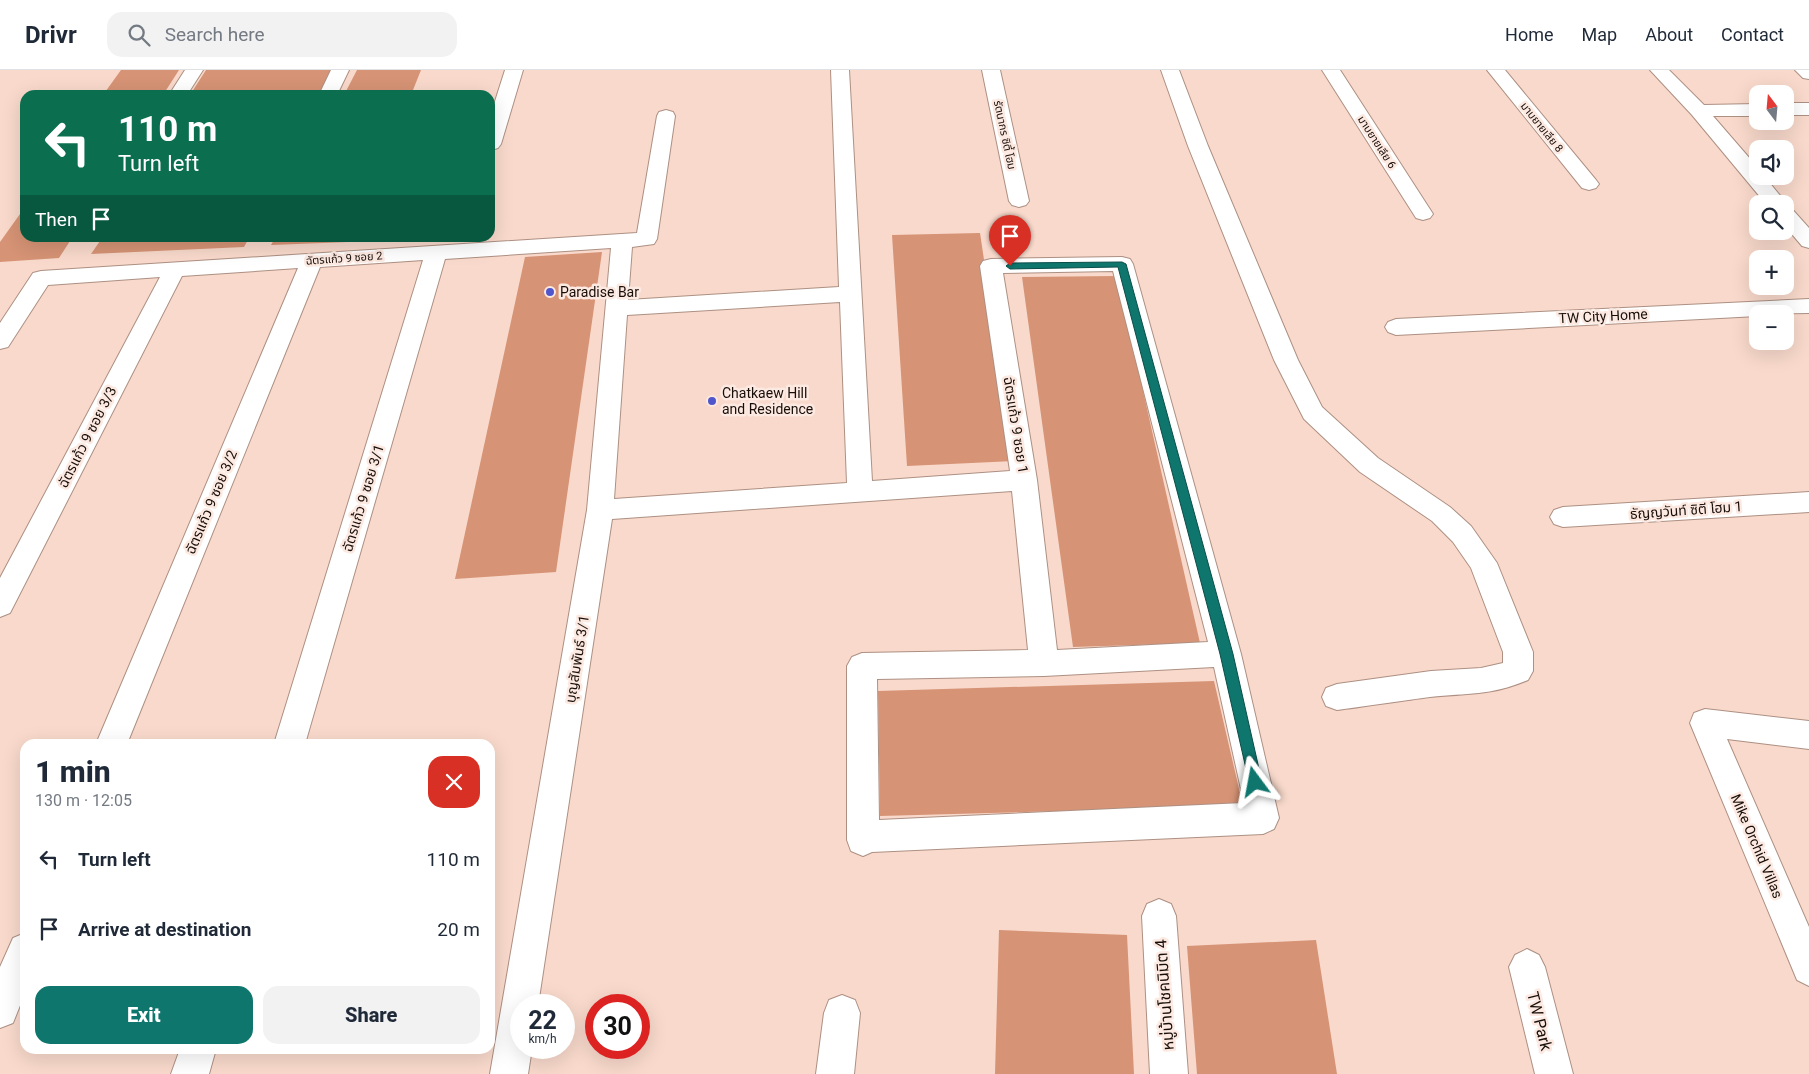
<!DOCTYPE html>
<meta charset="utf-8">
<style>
body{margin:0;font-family:Roboto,"Noto Sans Thai",sans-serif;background:#f2f2f3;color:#1f2937;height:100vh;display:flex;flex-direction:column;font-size:19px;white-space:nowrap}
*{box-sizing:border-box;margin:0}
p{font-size:16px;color:#747a83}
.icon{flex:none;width:28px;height:28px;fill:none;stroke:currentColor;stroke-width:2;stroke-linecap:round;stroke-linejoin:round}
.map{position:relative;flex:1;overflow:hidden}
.side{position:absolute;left:20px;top:669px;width:475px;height:315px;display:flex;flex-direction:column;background:#fff;border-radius:15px;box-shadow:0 5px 20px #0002}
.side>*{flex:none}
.banner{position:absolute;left:20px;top:20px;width:475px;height:152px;border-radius:15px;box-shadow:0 5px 20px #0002;background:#0b6e4f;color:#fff;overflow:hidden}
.needle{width:32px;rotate:344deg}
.tools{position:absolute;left:1749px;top:15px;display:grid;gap:10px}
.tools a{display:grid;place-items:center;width:45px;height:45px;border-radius:10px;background:#fff;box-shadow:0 5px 20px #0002;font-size:25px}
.speed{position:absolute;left:510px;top:924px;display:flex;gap:10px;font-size:25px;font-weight:700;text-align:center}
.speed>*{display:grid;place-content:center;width:65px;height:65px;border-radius:50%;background:#fff;box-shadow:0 5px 20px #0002;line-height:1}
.speed small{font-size:12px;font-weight:400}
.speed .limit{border:8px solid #d22;background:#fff;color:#111}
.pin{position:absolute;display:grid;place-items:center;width:42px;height:42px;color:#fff;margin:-51px -21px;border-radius:50% 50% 50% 0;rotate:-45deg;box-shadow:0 0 5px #0007}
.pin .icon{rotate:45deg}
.me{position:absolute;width:55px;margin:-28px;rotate:347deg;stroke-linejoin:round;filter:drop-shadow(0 0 4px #0008)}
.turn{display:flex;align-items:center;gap:18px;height:105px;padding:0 15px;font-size:22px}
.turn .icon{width:65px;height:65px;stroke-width:2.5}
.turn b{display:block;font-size:35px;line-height:42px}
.then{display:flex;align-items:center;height:48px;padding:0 15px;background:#0003;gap:10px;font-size:19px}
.round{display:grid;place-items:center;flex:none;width:52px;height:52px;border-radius:15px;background:#f2f2f3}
.head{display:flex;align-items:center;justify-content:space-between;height:85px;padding:0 15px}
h1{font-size:30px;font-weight:800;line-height:38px}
.cta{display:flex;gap:10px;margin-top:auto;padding:10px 15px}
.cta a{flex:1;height:58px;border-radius:15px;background:#0f766e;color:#fff;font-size:20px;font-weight:800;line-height:58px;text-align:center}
.cta a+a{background:#f2f2f3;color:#1f2937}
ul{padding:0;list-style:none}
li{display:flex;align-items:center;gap:15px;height:70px;padding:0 15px}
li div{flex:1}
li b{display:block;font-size:19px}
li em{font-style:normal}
header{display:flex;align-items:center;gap:30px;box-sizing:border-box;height:70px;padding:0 25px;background:#fff;border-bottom:1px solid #e0e1e3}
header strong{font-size:24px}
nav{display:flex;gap:28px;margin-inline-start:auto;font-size:18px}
.search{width:350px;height:45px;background:#f2f2f3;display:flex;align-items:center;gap:12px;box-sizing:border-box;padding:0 18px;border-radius:15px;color:#747a83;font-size:19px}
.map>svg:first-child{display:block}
</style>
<header>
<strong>Drivr</strong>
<div class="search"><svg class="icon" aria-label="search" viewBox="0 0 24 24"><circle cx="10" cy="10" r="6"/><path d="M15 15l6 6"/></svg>Search here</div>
<nav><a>Home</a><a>Map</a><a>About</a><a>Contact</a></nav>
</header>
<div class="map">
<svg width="1809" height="1004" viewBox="0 0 1809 1004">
<rect width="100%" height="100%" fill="#f8d9cb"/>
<!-- building -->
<path fill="#d69375" d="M121,0h58l-16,25h-60z
M206,0h126l-13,25h-129z
M357,0h64l-10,25h-67z
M25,137v31h47l-13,20 -59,4v-20z
M980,163l34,228 -107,5 -15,-231z
M102,168h147l-5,9 -153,7z
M275,168h76l-2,4 -78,3z
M602,182l-46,320 -101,7 70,-322z
M1117,206l83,367 -127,4 -51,-370z
M1214,611l29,125 -363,10 -2,-125z
M999,860l128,5 7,139h-139z
M1316,870l21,134h-140l-10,-128z"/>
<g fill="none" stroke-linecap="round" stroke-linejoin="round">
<defs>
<path id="street" d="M185,0h18l-16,25h-18z
M331,0h18l-12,25h-18z
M505,0h18l-22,74 -3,4 -7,2 -1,-33z
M831,0h18l23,411 138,-10 -30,-205 3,-5 8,-2 131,-2 8,2 3,5 108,390 38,164 -5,11 -11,5 -391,18 -9,4 -12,-5 -4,-11v-174l5,-9 10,-4 166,-3 -16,-159 -400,28 -74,486h-17v43h11l-4,26h-38l97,-564 24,-262 -166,11 -140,485h-31l149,-484 -103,7 -193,477h-31l202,-476 -116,8 -172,337 -10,4v-39l160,-301 -112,8 -40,62 -8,2v-26l33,-50 8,-2 596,-38 20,-117 2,-4 7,-2 7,2 2,4 -18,123 -3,5 -22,3 -4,53 211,-13zM1113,201l95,371 -151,8 -20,-170 -34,-207zM840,232l7,181 -233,16 13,-184zM1214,597l30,136 -365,17 -2,-141 167,-3z
M982,0h18l29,131 -3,4 -7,2 -7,-2 -3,-4z
M1161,0h18l29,76 90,214 24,47 56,51 72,49 21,19 26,37 36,89v19l-5,9c-37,16 -60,13 -98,17 -31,4 -62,9 -93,13l-11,-4 -4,-9 4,-9 11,-4 94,-13 50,-3 22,-5v-11l-32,-84 -18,-26 -21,-21 -72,-49 -56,-53 -30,-59 -86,-214z
M1322,0h18l93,144 -3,4 -7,2 -7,-2z
M1487,0h18l91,110 3,4 -3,4 -7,2 -7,-2z
M1650,0h19l35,35 54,-1v12h-45l45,52v8h6l23,28 -2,3 7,2 17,19v20l-7,-2 -17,-20v-22h-19l-74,-89z
M1795,0h14v9l-6,-1z
M1785,33h24v12h-24z
M1809,229v14l-51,1v2l-362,19 -8,-3 -3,-5 3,-5 8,-3z
M1809,422v20l-246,15 -9,-3 -4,-7 4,-7 9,-3z
M1705,639l104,12v28l-82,-10 82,188v59l-12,-6 -107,-257 4,-10z
M1159,829l12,5 5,12 12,158h-38l-8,-158 5,-12z
M25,863v60l-12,30 -13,5v-61l13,-29z
M1527,879l12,6 6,12 28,107h-38l-26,-107 6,-12z
M842,925l13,5 5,13 -6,61h-38l8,-61 5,-13z
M180,979h36l-7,25h-38z"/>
</defs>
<!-- street casing -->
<use href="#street" stroke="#ad9083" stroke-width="2"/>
<!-- street -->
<use href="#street" fill="#fff" fill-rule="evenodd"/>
</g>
<!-- route -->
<path fill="#0f766e" stroke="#0a4d48" d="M1122,192l4,2 107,390 29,128 -2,4 -5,2 -4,-2 -2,-4 -29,-128 -102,-387 -108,2 -4,-3 4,-3z"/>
<!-- markers -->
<g fill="#4f55cb" stroke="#fce9e1" stroke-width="2">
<circle cx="550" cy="222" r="5"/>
<circle cx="712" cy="331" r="5"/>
</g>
<g text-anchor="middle" stroke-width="5" stroke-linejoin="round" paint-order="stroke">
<!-- far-street labels -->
<g font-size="11" fill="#180e09" stroke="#fce9e1">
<text transform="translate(1542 57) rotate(51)" y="4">มาบยายเลีย 8</text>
<text transform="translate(1005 65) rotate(78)" y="4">รัตนากร ซิตี้ โฮม</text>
<text transform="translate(1377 72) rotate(57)" y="4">มาบยายเลีย 6</text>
<text transform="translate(344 188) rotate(-4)" y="4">ฉัตรแก้ว 9 ซอย 2</text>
</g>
<!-- poi labels -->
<g font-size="14" fill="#180e09" stroke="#fce9e1" text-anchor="start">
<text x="560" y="227">Paradise Bar</text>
<text x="722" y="328">Chatkaew Hill<tspan x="722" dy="16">and Residence</tspan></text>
</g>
<!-- street labels -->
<g font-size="14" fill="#180e09" stroke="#fce9e1">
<text transform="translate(1603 246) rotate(-3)" y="5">TW City Home</text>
<text transform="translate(1016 355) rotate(81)" y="5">ฉัตรแก้ว 9 ซอย 1</text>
<text transform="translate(87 367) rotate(-63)" y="5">ฉัตรแก้ว 9 ซอย 3/3</text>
<text transform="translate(363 428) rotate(-73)" y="5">ฉัตรแก้ว 9 ซอย 3/1</text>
<text transform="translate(211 432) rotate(-67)" y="5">ฉัตรแก้ว 9 ซอย 3/2</text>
<text transform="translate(1686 440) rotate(-4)" y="5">ธัญญวันท์ ซิตี โฮม 1</text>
<text transform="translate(577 589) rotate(-81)" y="5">บุญสัมพันธ์ 3/1</text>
<text transform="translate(1757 776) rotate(67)" y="5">Mike Orchid Villas</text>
</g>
<!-- near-street labels -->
<g font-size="16" fill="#180e09" stroke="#fce9e1">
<text transform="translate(1164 925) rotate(-94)" y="6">หมู่บ้านโชคนิมิต 4</text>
<text transform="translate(1540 951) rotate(76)" y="6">TW Park</text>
</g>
</g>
</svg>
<div class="tools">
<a><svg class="needle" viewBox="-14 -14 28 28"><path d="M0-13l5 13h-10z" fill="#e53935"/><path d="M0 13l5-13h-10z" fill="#747a83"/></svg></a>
<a><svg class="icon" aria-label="sound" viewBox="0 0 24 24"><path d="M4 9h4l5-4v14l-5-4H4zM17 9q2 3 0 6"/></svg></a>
<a><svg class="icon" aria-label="search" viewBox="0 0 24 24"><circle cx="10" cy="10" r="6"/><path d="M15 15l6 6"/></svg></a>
<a>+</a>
<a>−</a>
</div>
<div class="speed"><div>22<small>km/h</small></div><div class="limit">30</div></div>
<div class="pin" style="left:1010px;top:196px;background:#d93025"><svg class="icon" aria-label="arrive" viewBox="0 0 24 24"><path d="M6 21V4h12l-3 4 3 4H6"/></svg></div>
<svg class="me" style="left:1255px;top:712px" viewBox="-20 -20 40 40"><path d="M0-17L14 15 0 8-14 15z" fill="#0f766e" stroke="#fff" stroke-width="4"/></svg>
<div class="banner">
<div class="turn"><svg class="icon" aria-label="left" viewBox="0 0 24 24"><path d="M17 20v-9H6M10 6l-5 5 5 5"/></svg><div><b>110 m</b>Turn left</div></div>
<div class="then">Then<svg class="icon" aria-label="arrive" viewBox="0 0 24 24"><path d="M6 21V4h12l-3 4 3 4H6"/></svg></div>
</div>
<section class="side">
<div class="head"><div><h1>1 min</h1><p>130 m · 12:05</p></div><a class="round" style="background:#d93025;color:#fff"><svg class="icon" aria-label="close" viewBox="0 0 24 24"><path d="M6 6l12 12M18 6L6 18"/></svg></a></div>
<ul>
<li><svg class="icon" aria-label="left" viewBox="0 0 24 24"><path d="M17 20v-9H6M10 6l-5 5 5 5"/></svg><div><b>Turn left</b></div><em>110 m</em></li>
<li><svg class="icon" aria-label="arrive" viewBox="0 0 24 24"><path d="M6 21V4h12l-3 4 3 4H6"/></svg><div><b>Arrive at destination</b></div><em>20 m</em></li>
</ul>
<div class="cta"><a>Exit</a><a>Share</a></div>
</section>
</div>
